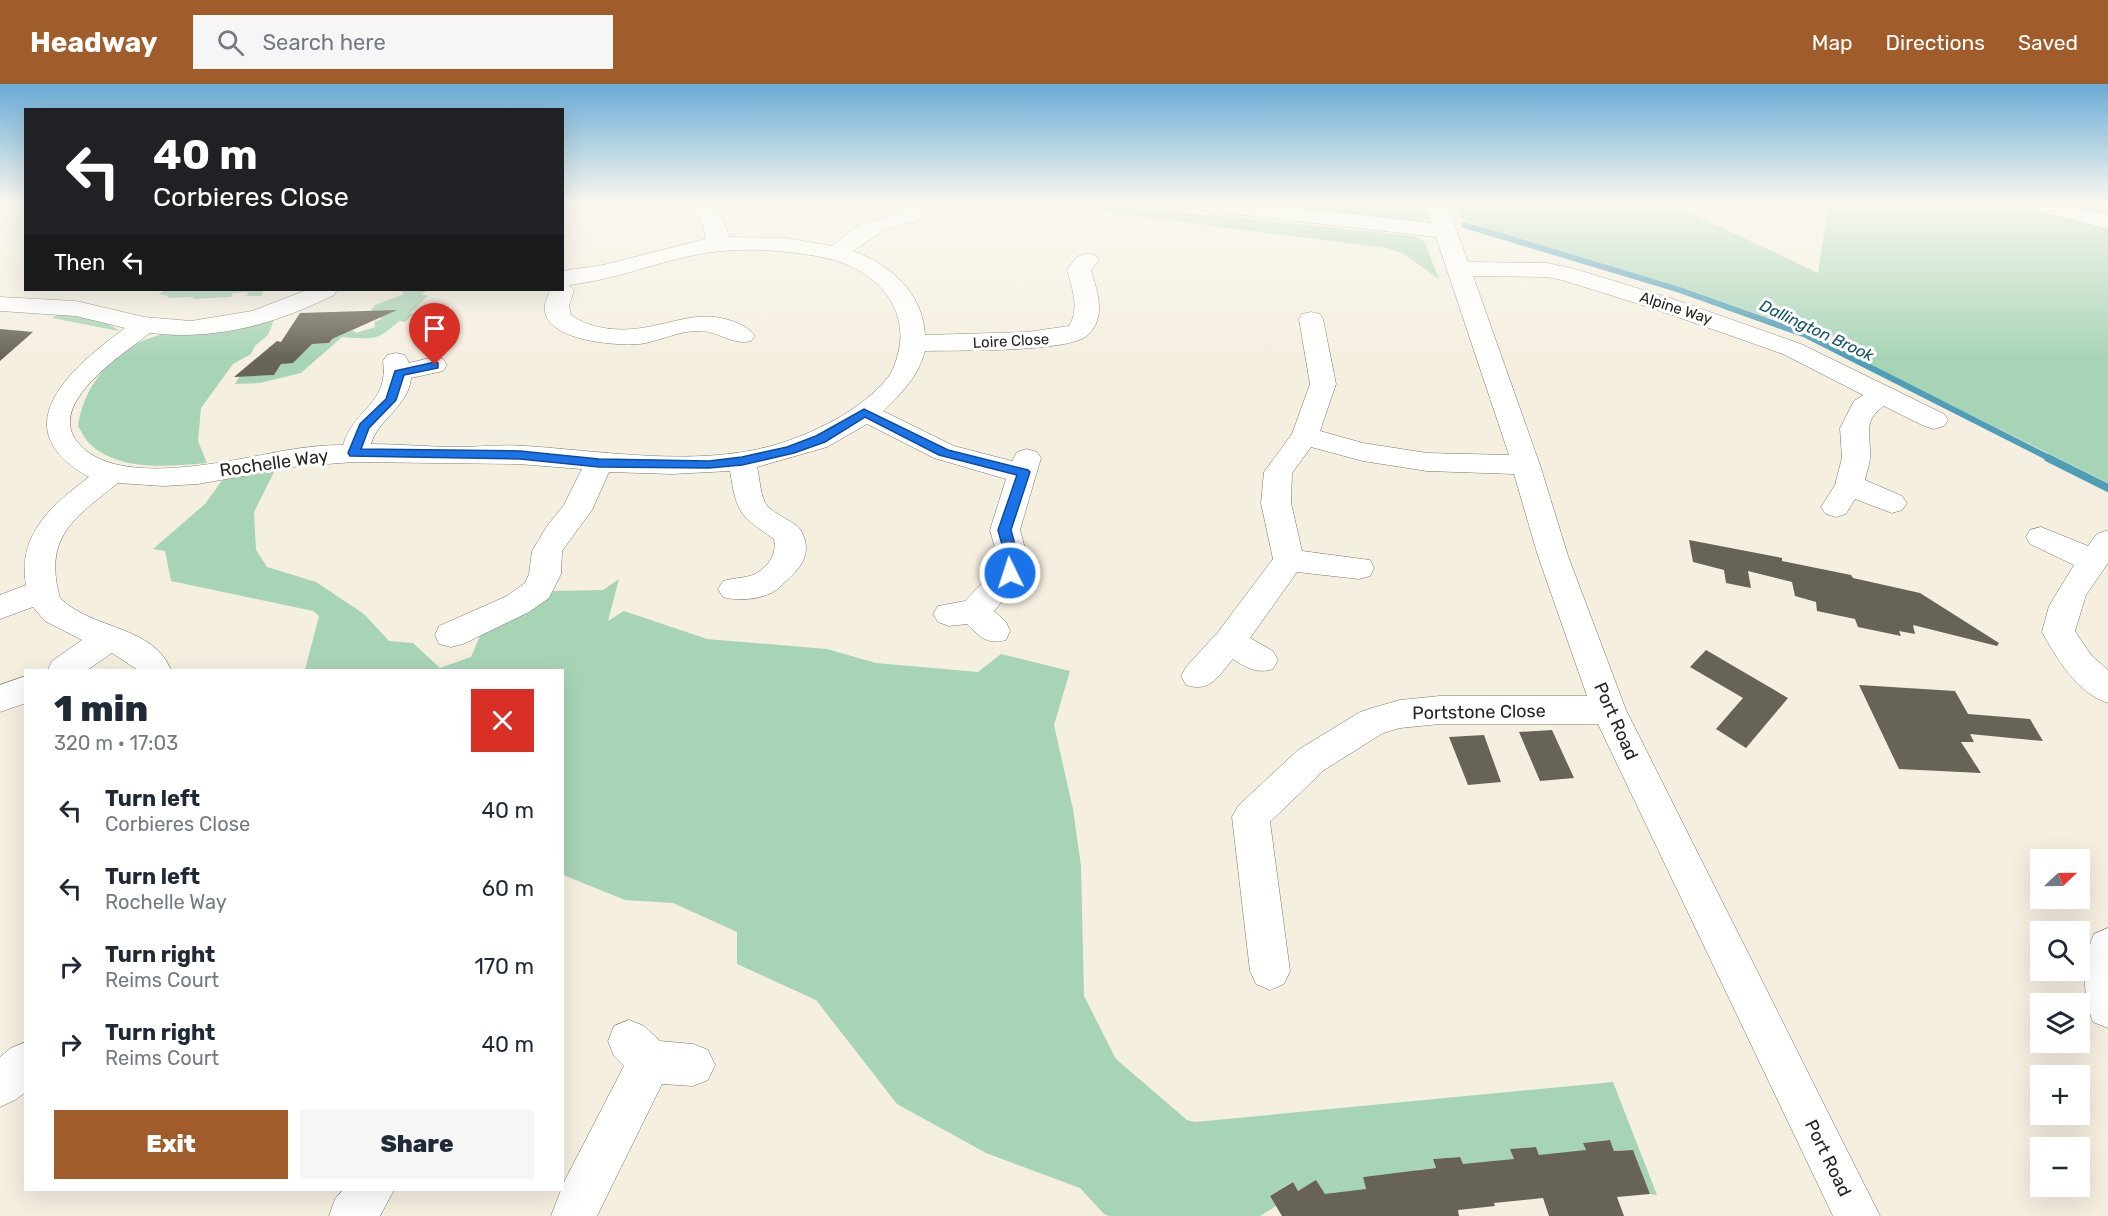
<!DOCTYPE html>
<meta charset="utf-8">
<style>
body{margin:0;font-family:Rubik,sans-serif;background:#f6f6f7;color:#1f2937;height:100vh;display:flex;flex-direction:column;font-size:22px;white-space:nowrap}
*{box-sizing:border-box;margin:0}
p{font-size:20px;color:#747a83}
.icon{flex:none;width:33px;height:33px;fill:none;stroke:currentColor;stroke-width:2;stroke-linecap:round;stroke-linejoin:round}
.map{position:relative;flex:1;overflow:hidden}
.sheet{position:absolute;left:24px;top:585px;width:540px;height:522px;display:flex;flex-direction:column;background:#fff;border-radius:0px;box-shadow:0 6px 24px #0002}
.sheet>*{flex:none}
.hud{position:absolute;left:24px;top:24px;width:540px;height:183px;border-radius:0px;box-shadow:0 6px 24px #0002;background:#202124;color:#fff;overflow:hidden}
.needle{width:39px;rotate:68deg}
.buttons{position:absolute;left:2030px;top:765px;display:grid;gap:12px}
.buttons a{display:grid;place-items:center;width:60px;height:60px;border-radius:0px;background:#fff;box-shadow:0 6px 24px #0002;font-size:30px}
.pin{position:absolute;display:grid;place-items:center;width:51px;height:51px;color:#fff;margin:-62px -26px;border-radius:50% 50% 50% 0;rotate:-45deg;box-shadow:0 0 6px #0007}
.pin .icon{rotate:45deg}
.me{position:absolute;width:66px;margin:-33px;rotate:356deg;stroke-linejoin:round;filter:drop-shadow(0 0 4px #0008)}
.turn{display:flex;align-items:center;gap:21px;height:126px;padding:0 30px;font-size:27px}
.turn .icon{width:78px;height:78px;stroke-width:2.5}
.turn b{display:block;font-size:42px;line-height:51px}
.then{display:flex;align-items:center;height:57px;padding:0 30px;background:#0003;gap:12px;font-size:22px}
.round{display:grid;place-items:center;flex:none;width:63px;height:63px;border-radius:0px;background:#f6f6f7}
.summary{display:flex;align-items:center;justify-content:space-between;height:102px;padding:0 30px}
h1{font-size:36px;font-weight:800;line-height:45px}
.action{display:flex;gap:12px;margin-top:auto;padding:12px 30px}
.action a{flex:1;height:69px;border-radius:0px;background:#a05d2b;color:#fff;font-size:24px;font-weight:800;line-height:69px;text-align:center}
.action a+a{background:#f6f6f7;color:#1f2937}
ul{padding:0;list-style:none}
li{display:flex;align-items:center;gap:18px;height:78px;padding:0 30px}
li div{flex:1}
li b{display:block;font-size:22px}
li em{font-style:normal}
header{display:flex;align-items:center;gap:36px;box-sizing:border-box;height:84px;padding:0 30px;background:#a05d2b;color:#fff}
header strong{font-size:28px}
nav{display:flex;gap:33px;margin-inline-start:auto;font-size:21px}
.search{width:420px;height:54px;background:#f6f6f7;display:flex;align-items:center;gap:15px;box-sizing:border-box;padding:0 21px;border-radius:0px;color:#747a83;font-size:22px}
.map>svg:first-child{display:block}
</style>
<header>
<strong>Headway</strong>
<div class="search"><svg class="icon" aria-label="search" viewBox="0 0 24 24"><circle cx="10" cy="10" r="6"/><path d="M15 15l6 6"/></svg>Search here</div>
<nav><a>Map</a><a>Directions</a><a>Saved</a></nav>
</header>
<div class="map">
<svg width="2108" height="1132" viewBox="0 0 2108 1132">
<rect width="100%" height="100%" fill="#f5efe0"/>
<!-- green -->
<path fill="#a8d4b6" d="M1052,117h52l57,9 253,26 10,5 15,38 -35,-25 -17,-6 -276,-35z
M1220,117h207l3,8 -1,9 -9,3z
M1454,117h211l153,72 11,-72h175l104,27v255l-314,-156 -110,-39 -204,-61 -18,-7z
M2055,117h53v14z
M165,206h99l-3,6h-14l1,-4 -15,1 -2,4 -39,2 2,-2 -27,1 2,-2 -10,-2z
M400,206h27l-5,4 6,2 -18,17 3,1 -8,8 -6,-1c-23,21 -27,18 -57,16l-41,36 -41,10 -25,1 6,-10 6,2 27,-1 7,-11 13,-2 7,-17 28,-2 3,-4 21,-9 3,3 19,-6 -1,-5 8,-3 -11,-9 4,-5 29,-11z
M58,230c15,2 51,6 61,17l-67,-13z
M274,236l-6,15 -13,11 -4,8 -18,10 -32,44 -3,33 9,22c-37,3 -86,9 -116,-18 -6,-5 -9,-13 -13,-19 6,-43 39,-81 82,-91 14,-3 31,0 46,-1 23,-1 46,-8 68,-14z
M275,386l-21,42 2,38 11,17 49,15 48,32 25,27 24,2 27,25 31,-11 11,-26 47,-19 24,-21 50,-1 16,-11 -11,42 16,-10 83,28 120,10 49,14 102,9 23,-18 69,17 -16,54 19,84 8,57 3,130 32,63 71,61 8,2 418,-40 44,113 -7,-1 -17,-44 -19,1 -4,-11 -26,3 3,11 -48,1 -3,-8 -25,2 3,10 -51,7 -3,-9 -27,2 3,9 -20,2 13,44 -40,-40 -26,3 3,12 -26,27 -24,-35 -18,10 -6,-9 -22,14 6,10 -16,10h-151l-5,-2 -24,-26 -94,-35 -89,-49 -81,-104 -79,-36v-32l-64,-29 -48,-3 -62,-25 -1,-205h-257l14,-54 -6,-5 -142,-30 -6,-30 -12,-2 52,-45 18,-25z"/>
<g fill="none" stroke-linecap="round" stroke-linejoin="round">
<!-- stream-far1 -->
<path stroke="#4e9eb8" stroke-width="6" d="M1464,141l216,65 126,45 245,124"/>
<!-- stream -->
<path stroke="#4e9eb8" stroke-width="8" d="M2048,374l60,30"/>
</g>
<!-- building -->
<path fill="#676356" d="M397,226l-65,29 -3,4 -17,1 -19,19 -12,1 -7,11 -40,2 43,-36 4,1 19,-29z
M0,245l33,3 -33,29z
M1689,456l93,18v3l69,14 2,3 67,15 79,50 -2,3 -84,-21 2,9 -16,-3 2,5 -43,-9 -3,-8 -38,-8 -1,-9 -21,-6 -3,-14 -44,-11 3,17 -25,-5 -2,-13 -31,-8z
M1706,566l82,48 -42,50 -30,-19 27,-31 -53,-31z
M1859,601l96,6 13,23 62,5 13,22 -73,-7 4,8h-13l20,31 -82,-4z
M1552,646l22,48 -34,3 -21,-49z
M1484,651l17,47 -33,3 -19,-48z
M1610,1056l4,11 19,-1 17,44 -33,3 7,19h-75l-6,-18 -49,5 1,3 -37,4 1,6h-177l-12,-20 23,-14 5,9 18,-11 9,14 41,-5 -3,-12 73,-9 -3,-9 27,-2 3,7 51,-5 -4,-10 26,-2 3,8 47,-5 -3,-7z"/>
<g fill="none" stroke-linecap="round" stroke-linejoin="round">
<defs>
<path id="minor" d="M685,117h24l14,19 6,17 57,1 46,8 26,-21 36,-10 17,-14h22l-16,20 -34,10 -30,20c38,14 70,42 72,84l102,-3 42,-6c11,-18 3,-38 -2,-56 8,-12 13,-19 28,-15l4,5 -8,10c6,21 16,47 -3,65 -19,18 -134,15 -163,16 -7,26 -23,42 -42,60l71,35 58,15 5,-9 10,-3 10,3 4,6 -21,72 6,22v21l-32,38 12,11 4,9 -4,9c-19,5 -26,-3 -39,-16l-18,2 -11,-4 -5,-8 5,-8 27,-5 30,-31 1,-18 -6,-22 16,-51 -72,-21 -67,-34 -40,23 -70,20c3,11 3,31 11,40 8,7 19,12 28,18 5,4 7,9 9,15 5,22 -11,33 -25,47 -12,12 -41,15 -57,10l-5,-8 5,-8c9,-3 24,-3 32,-7 14,-8 22,-20 19,-35 -35,-24 -37,-25 -44,-68l-58,3 -63,-2 -17,38 -30,41 -1,23 -12,24 -20,14 -66,32 -12,3 -12,-3 -4,-9 4,-9 68,-30 18,-13 4,-9 3,-23 15,-25 17,-21 18,-36 -64,-5 -163,-2 -56,4 -101,18 -35,2 -45,-3c-44,35 -75,54 -58,115 32,32 93,27 111,72h-33l-26,-17 -25,17h-39l4,-9 30,-21 -37,-19 -12,-14 -33,12v-24l26,-10c-9,-51 26,-80 63,-108 -89,-49 -17,-110 36,-149l-49,-12 -76,-5v-14l76,4 68,16 47,4 61,-10 55,-21h30l-3,5c-58,29 -119,46 -184,38 -24,19 -98,66 -76,104 34,56 161,22 214,13 18,-3 36,-5 55,-5 12,-38 46,-41 40,-84l4,-6 9,-2 9,2 4,8 25,-6 9,2 4,6 -4,6 -32,7c-2,28 -33,41 -40,66 29,0 58,3 87,3 22,0 45,-3 67,-1 79,5 168,21 246,0 40,-11 92,-36 118,-70 6,-9 9,-21 11,-32 5,-46 -33,-77 -74,-86 -49,-10 -101,-12 -149,1 -36,9 -71,22 -108,26l5,5 -5,16 2,9c20,15 52,17 76,12 30,-5 54,-17 85,-6 9,3 17,7 23,15l-4,5c-19,5 -33,-11 -53,-10 -20,0 -38,10 -58,13 -24,2 -90,-3 -95,-32 -2,-7 3,-16 5,-22h12v-19l41,-6 103,-26 -5,-19z
M1171,117h66l194,22 -7,-22h22l22,61 79,1 28,6 98,30 128,45 143,70 4,6 -4,6 -10,3 -10,-3 -40,-20c-22,15 -13,29 -14,51 0,8 -4,16 -5,23l37,16 5,7 -5,7 -10,3 -37,-14 -9,15 -10,3 -10,-3 -5,-7 14,-22 7,-27 -2,-30 14,-27 9,-6 -80,-41 -128,-45 -93,-29 -15,-3 -74,-1 67,189 28,91 58,154 254,506h-47l-235,-492h-158l-40,4 -17,5 -59,37 -54,52 20,149 -6,13 -14,6 -14,-6 -6,-13 -18,-154 6,-11 60,-56 62,-38 12,-4 28,-8 40,-4h147l-49,-140 -24,-82 -87,-3 -64,-10 -52,-14 -19,26 -1,30 11,48 68,9 4,8 -4,8 -11,3 -62,-7 -47,66 23,13 5,9 -5,9c-17,5 -26,-1 -40,-10 -15,17 -22,34 -47,26l-5,-9 5,-9 32,-35 55,-73 -12,-56 3,-31 28,-38 18,-50 -11,-65 3,-5 9,-2 9,2 3,5 13,65 -16,47 43,12 64,10 82,2 -73,-218 -254,-29 -8,-2z
M2015,117h36l57,14v14l-90,-23z
M2041,443l47,19 9,-12 11,-4v33l-22,32 -11,36 16,24 17,15v33c-31,-10 -51,-44 -66,-71l7,-26 25,-41 -44,-21 -4,-7 4,-7z
M26,592v27l-26,9v-27z
M2108,844v100l-15,-6c-11,-27 -11,-61 1,-88z
M629,936l15,6 16,15 33,3 15,6 7,15 -7,15 -15,6 -31,-2 -65,132h-46l13,-34 60,-116 -10,-10 -6,-15 6,-15z
M26,958v50l-11,8 -15,7v-50l11,-9z
M343,1106h51l-14,26h-51l6,-17z"/>
</defs>
<!-- minor casing -->
<use href="#minor" stroke="#7b7769" stroke-width="1"/>
<!-- minor -->
<use href="#minor" fill="#fff" fill-rule="evenodd"/>
</g>
<!-- sky -->
<linearGradient id="sky" x2="0" y2="1"><stop stop-color="#6aabd5"/><stop offset="0.43" stop-color="#faf8f1"/><stop offset="1" stop-color="#faf8f1" stop-opacity="0"/></linearGradient>
<rect width="2108" height="275" fill="url(#sky)"/>
<!-- route -->
<path fill="#1a73e8" stroke="#114b97" stroke-width="1.5" d="M435,278l3,1v5l-34,7 -8,25 -27,28 -8,21 159,2 79,8 110,2 33,-4 45,-10 29,-11 48,-27 84,41 80,20 2,2 -19,58 6,22v21l-7,4 -6,-4v-21l-6,-22 19,-55 -78,-20 -74,-38 -40,25 -31,11 -52,12 -33,3 -110,-1 -79,-8 -170,-3 -2,-3 12,-29 26,-25 9,-28z"/>
<g text-anchor="middle" stroke-width="6" stroke-linejoin="round" paint-order="stroke">
<!-- far-street labels -->
<g font-size="15" fill="#27251f" stroke="#fff">
<text transform="translate(1676 224) rotate(18)" y="5">Alpine Way</text>
<text transform="translate(1011 257) rotate(-3)" y="5">Loire Close</text>
</g>
<!-- far-water labels -->
<g font-size="16" font-style="italic" fill="#135568" stroke="#fff">
<text transform="translate(1817 246) rotate(25)" y="6">Dallington Brook</text>
</g>
<!-- street labels -->
<g font-size="18" fill="#27251f" stroke="#fff">
<text transform="translate(274 379) rotate(-8)" y="6">Rochelle Way</text>
<text transform="translate(1479 628) rotate(-1)" y="6">Portstone Close</text>
<text transform="translate(1616 637) rotate(66)" y="6">Port Road</text>
<text transform="translate(1828 1074) rotate(64)" y="6">Port Road</text>
</g>
</g>
</svg>
<div class="buttons">
<a><svg class="needle" viewBox="-14 -14 28 28"><path d="M0-13l5 13h-10z" fill="#e53935"/><path d="M0 13l5-13h-10z" fill="#747a83"/></svg></a>
<a><svg class="icon" aria-label="search" viewBox="0 0 24 24"><circle cx="10" cy="10" r="6"/><path d="M15 15l6 6"/></svg></a>
<a><svg class="icon" aria-label="layers" viewBox="0 0 24 24"><path d="M12 4l9 5-9 5-9-5zM3 14l9 5 9-5"/></svg></a>
<a>+</a>
<a>−</a>
</div>
<div class="pin" style="left:435px;top:281px;background:#d93025"><svg class="icon" aria-label="arrive" viewBox="0 0 24 24"><path d="M6 21V4h12l-3 4 3 4H6"/></svg></div>
<svg class="me" style="left:1010px;top:489px" viewBox="-20 -20 40 40"><circle r="17" fill="#1a73e8" stroke="#fff" stroke-width="3"/><path d="M0-11L8 9 0 5-8 9z" fill="#fff"/></svg>
<div class="hud">
<div class="turn"><svg class="icon" aria-label="left" viewBox="0 0 24 24"><path d="M17 20v-9H6M10 6l-5 5 5 5"/></svg><div><b>40 m</b>Corbieres Close</div></div>
<div class="then">Then<svg class="icon" aria-label="left" viewBox="0 0 24 24"><path d="M17 20v-9H6M10 6l-5 5 5 5"/></svg></div>
</div>
<section class="sheet">
<div class="summary"><div><h1>1 min</h1><p>320 m · 17:03</p></div><a class="round" style="background:#d93025;color:#fff"><svg class="icon" aria-label="close" viewBox="0 0 24 24"><path d="M6 6l12 12M18 6L6 18"/></svg></a></div>
<ul>
<li><svg class="icon" aria-label="left" viewBox="0 0 24 24"><path d="M17 20v-9H6M10 6l-5 5 5 5"/></svg><div><b>Turn left</b><p>Corbieres Close</p></div><em>40 m</em></li>
<li><svg class="icon" aria-label="left" viewBox="0 0 24 24"><path d="M17 20v-9H6M10 6l-5 5 5 5"/></svg><div><b>Turn left</b><p>Rochelle Way</p></div><em>60 m</em></li>
<li><svg class="icon" aria-label="right" viewBox="0 0 24 24"><path d="M7 20v-9h11M14 6l5 5-5 5"/></svg><div><b>Turn right</b><p>Reims Court</p></div><em>170 m</em></li>
<li><svg class="icon" aria-label="right" viewBox="0 0 24 24"><path d="M7 20v-9h11M14 6l5 5-5 5"/></svg><div><b>Turn right</b><p>Reims Court</p></div><em>40 m</em></li>
</ul>
<div class="action"><a>Exit</a><a>Share</a></div>
</section>
</div>
